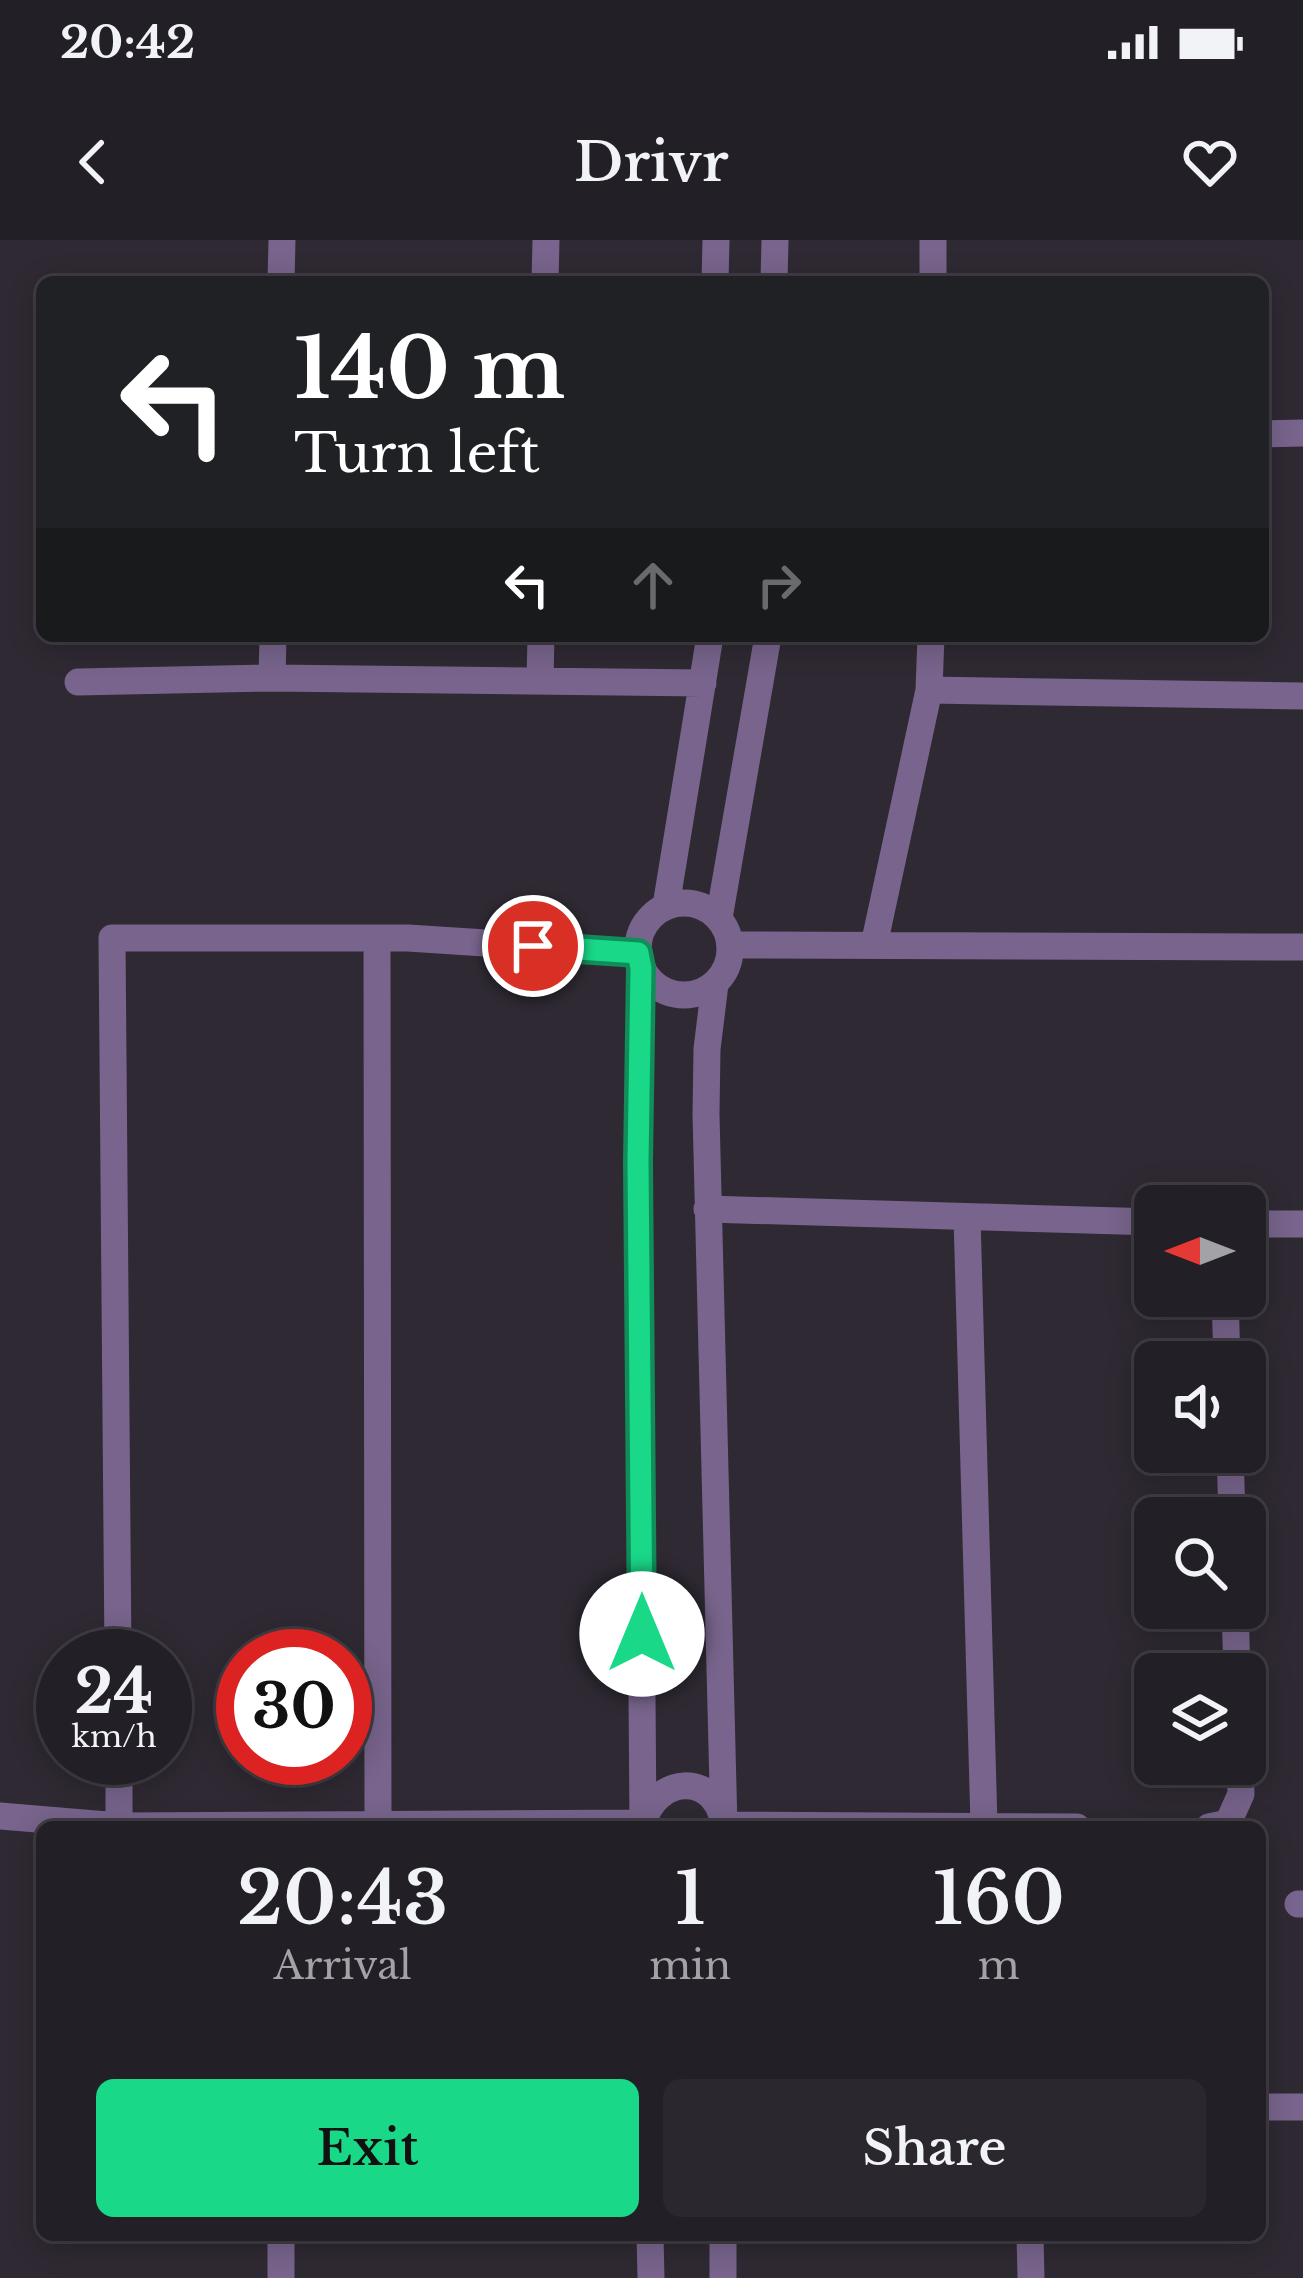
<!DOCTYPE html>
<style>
body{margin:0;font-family:"Libre Baskerville",serif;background:#2a272e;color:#f1f3f6;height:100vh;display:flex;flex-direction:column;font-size:45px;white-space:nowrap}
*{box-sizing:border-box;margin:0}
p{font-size:39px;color:#a2a2a7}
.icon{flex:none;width:66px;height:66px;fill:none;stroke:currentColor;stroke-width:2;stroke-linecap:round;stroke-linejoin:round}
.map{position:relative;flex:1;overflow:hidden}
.side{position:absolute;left:36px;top:1581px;width:1230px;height:420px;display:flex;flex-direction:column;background:#221f26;border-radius:18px;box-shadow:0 6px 30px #0003,0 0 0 3px #3f3d43}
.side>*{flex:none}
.top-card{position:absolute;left:36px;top:36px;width:1233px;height:366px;border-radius:18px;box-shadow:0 6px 30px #0003,0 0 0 3px #3f3d43;background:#202124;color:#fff;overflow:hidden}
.needle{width:78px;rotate:270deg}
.controls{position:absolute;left:1134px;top:945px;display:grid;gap:24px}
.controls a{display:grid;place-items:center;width:132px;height:132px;border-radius:18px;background:#221f26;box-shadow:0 6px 30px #0003,0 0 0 3px #3f3d43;font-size:60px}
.speed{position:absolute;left:36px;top:1389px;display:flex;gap:24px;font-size:60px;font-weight:700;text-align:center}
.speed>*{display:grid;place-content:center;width:156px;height:156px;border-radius:50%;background:#221f26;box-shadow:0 6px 30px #0003,0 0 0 3px #3f3d43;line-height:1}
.speed small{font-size:30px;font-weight:400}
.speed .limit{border:18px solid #d22;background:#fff;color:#111}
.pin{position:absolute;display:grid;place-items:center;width:102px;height:102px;color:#fff;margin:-51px;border:6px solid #fff;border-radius:50%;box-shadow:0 3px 12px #0007}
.me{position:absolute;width:132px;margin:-66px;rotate:0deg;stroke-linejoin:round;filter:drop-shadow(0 0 9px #0008)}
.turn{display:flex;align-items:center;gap:42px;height:252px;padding:0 60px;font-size:54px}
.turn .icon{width:156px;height:156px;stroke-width:2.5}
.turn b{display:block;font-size:84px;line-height:102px}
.lanes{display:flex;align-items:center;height:114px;padding:0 60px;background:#0003;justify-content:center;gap:60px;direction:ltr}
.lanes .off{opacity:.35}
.eta{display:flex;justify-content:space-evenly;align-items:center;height:204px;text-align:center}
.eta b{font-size:72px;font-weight:600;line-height:84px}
.button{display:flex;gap:24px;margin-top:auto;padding:24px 60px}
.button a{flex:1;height:138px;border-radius:18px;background:#19d989;color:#111;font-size:48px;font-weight:600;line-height:138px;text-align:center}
.button a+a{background:#2a272e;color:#f1f3f6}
.status{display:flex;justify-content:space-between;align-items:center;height:84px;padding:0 60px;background:#221f26;direction:ltr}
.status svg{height:33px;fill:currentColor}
header{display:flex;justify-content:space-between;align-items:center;height:156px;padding:0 60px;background:#221f26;font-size:54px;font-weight:600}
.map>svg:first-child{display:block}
</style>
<div class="status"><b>20:42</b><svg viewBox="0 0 49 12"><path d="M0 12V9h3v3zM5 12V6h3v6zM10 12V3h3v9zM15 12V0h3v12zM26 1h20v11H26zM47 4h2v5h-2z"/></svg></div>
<header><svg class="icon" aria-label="back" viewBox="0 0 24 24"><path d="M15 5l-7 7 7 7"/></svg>Drivr<svg class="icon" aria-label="heart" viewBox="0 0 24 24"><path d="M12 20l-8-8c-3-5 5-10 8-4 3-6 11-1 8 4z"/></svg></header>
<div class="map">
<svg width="1303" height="2038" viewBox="0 0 1303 2038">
<rect width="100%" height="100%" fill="#2e2932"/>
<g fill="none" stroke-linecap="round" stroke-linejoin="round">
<!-- street -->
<path stroke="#78648c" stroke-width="27" d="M281,42l1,-42
M545,42l1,-42
M715,42l1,-42
M774,42l1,-42
M933,42v-42
M1263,194l40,-1
M272,438l1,-42
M540,439l1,-43
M78,442l194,-4 431,5
M929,450l374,6
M638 709a46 46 0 1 1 92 0a46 46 0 1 1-92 0Z
M666,666l44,-270
M719,678l49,-282
M377,698l1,887
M730,705l573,2
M874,705l55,-255 2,-54
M641,728l-3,194 5,665
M715,744l-8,65 -1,65 18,713
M707,969l448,13
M967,977l17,608
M1245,984h58
M1225,1056l2,66
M1230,1212l2,66
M1235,1368l2,66
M118,1416l-6,-718h296l230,15
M119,1518v68
M0,1576l119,10 524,-3
M643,1583c13,-47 70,-51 80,-3
M724,1585l353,2
M1209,1587l19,-4 13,-29 -1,-30
M1298,1664h5
M1260,1867h43
M281,1995v43
M650,1995l1,43
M723,1995v43
M1030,1995l1,43"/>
</g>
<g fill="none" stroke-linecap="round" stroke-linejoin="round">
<defs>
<path id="route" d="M533,706l105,7 3,15 -3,194 4,472"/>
</defs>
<!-- route casing -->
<use href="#route" stroke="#108d59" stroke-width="30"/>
<!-- route -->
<use href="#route" stroke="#19d989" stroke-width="21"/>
</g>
</svg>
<div class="controls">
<a><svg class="needle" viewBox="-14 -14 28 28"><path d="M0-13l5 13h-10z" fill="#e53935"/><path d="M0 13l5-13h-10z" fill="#a2a2a7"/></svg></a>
<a><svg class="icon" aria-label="sound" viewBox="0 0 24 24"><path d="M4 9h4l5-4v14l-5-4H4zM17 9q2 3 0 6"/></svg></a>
<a><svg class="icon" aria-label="search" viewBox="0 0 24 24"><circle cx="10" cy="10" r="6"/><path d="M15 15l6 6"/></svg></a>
<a><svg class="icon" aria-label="layers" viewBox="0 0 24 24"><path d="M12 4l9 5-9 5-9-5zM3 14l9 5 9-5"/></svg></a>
</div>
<div class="speed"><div>24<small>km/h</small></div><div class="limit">30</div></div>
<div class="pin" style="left:533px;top:706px;background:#d93025"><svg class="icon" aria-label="arrive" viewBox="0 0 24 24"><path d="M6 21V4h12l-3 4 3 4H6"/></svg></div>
<svg class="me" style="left:642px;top:1394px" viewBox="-20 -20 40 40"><circle r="19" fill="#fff"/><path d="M0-13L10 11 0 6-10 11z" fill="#19d989"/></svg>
<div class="top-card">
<div class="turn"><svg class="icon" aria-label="left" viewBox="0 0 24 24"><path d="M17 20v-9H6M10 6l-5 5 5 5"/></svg><div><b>140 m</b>Turn left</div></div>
<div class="lanes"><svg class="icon" aria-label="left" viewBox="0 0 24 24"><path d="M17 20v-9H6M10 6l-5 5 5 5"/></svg><svg class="icon off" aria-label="ahead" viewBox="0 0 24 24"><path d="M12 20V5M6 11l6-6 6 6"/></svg><svg class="icon off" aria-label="right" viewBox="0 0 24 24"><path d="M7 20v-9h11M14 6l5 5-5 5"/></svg></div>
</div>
<section class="side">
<div class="eta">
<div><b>20:43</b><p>Arrival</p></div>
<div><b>1</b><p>min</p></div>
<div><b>160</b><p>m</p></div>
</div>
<div class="button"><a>Exit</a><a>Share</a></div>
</section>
</div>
